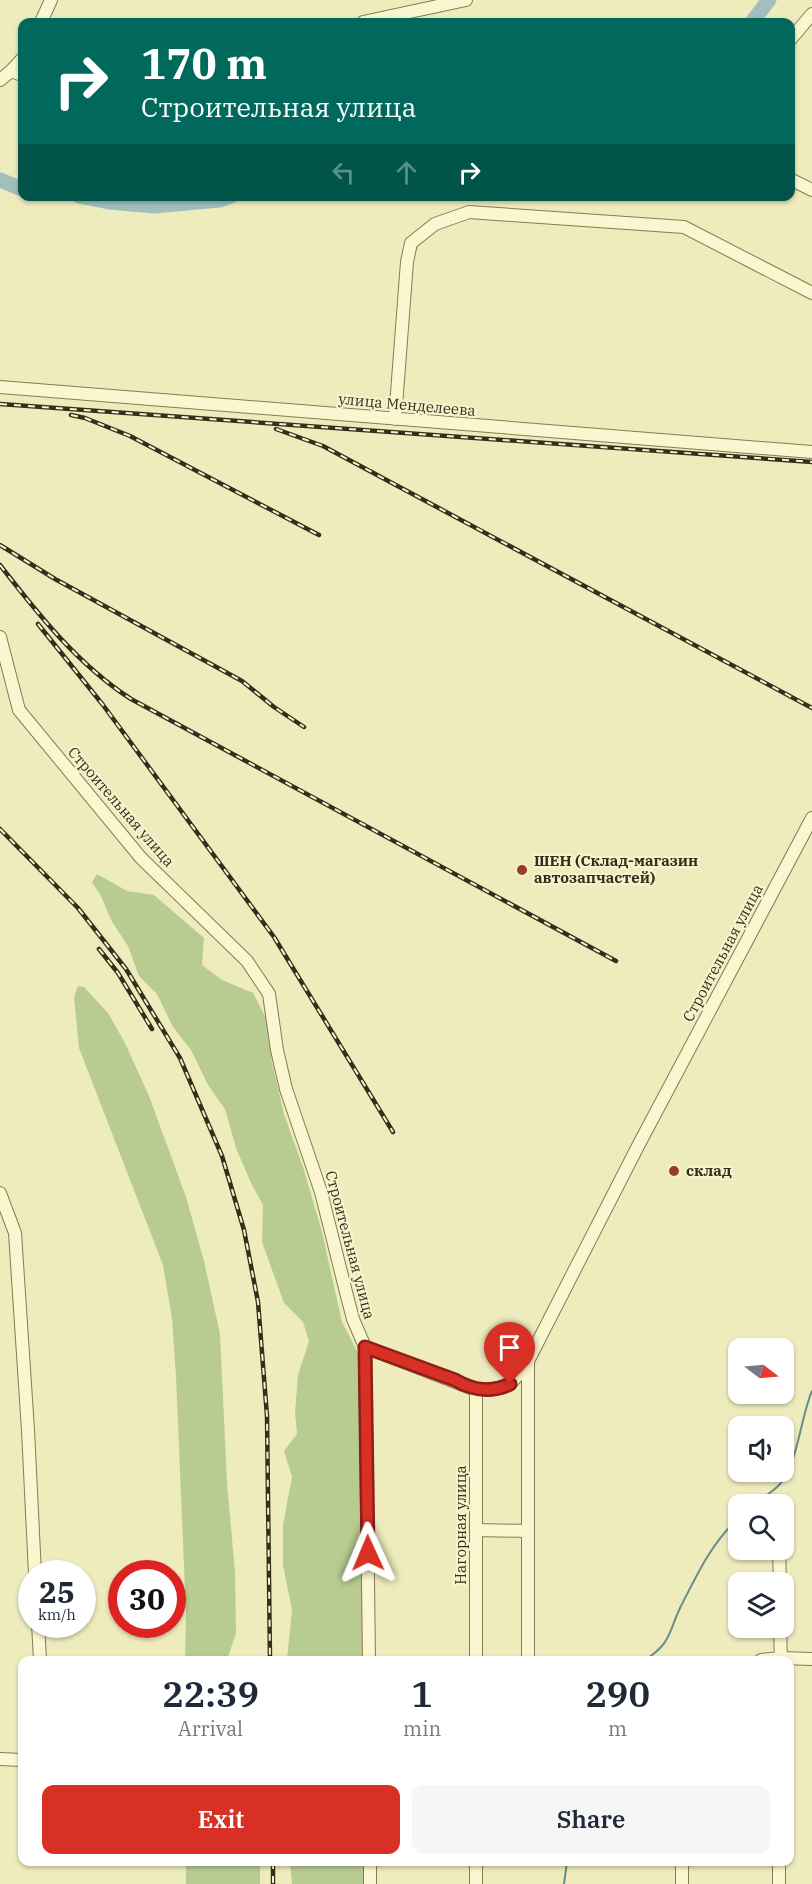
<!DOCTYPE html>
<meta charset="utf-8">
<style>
body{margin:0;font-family:"IBM Plex Serif",serif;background:#f6f6f7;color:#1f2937;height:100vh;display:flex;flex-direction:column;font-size:22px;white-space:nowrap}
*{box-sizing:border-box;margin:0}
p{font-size:20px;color:#747a83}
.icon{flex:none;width:33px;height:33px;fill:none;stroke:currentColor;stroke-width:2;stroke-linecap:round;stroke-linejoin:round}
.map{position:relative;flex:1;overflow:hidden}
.details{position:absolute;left:18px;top:1656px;width:776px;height:210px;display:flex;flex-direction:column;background:#fff;border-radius:12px;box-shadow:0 2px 4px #0004}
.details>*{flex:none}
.banner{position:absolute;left:18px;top:18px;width:777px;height:183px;border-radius:12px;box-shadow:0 2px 4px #0004;background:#00695c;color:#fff;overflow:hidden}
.needle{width:39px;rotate:106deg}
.controls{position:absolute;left:728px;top:1338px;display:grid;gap:12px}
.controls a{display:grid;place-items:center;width:66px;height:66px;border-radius:12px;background:#fff;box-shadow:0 2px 4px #0004;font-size:30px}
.speed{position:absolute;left:18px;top:1560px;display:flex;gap:12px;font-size:30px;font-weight:700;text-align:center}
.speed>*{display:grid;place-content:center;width:78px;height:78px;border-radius:50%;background:#fff;box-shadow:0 2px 4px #0004;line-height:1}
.speed small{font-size:15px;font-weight:400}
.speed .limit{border:9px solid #d22;background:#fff;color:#111}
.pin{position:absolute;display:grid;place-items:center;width:51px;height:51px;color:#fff;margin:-62px -26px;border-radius:50% 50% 50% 0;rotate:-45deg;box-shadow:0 0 6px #0007}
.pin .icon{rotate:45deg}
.me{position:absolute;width:66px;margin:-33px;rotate:359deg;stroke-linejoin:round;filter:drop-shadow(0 0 4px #0008)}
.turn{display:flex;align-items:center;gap:21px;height:126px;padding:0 24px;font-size:27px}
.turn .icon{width:78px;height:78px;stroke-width:2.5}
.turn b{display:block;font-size:42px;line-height:51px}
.lanes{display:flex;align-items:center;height:57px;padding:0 24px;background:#0003;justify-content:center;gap:30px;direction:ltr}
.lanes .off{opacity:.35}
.eta{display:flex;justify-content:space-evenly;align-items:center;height:102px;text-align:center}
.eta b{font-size:36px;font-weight:600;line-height:42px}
.cta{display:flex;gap:12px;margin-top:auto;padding:12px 24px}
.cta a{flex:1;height:69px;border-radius:12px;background:#d93025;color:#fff;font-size:24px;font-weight:600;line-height:69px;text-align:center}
.cta a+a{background:#f6f6f7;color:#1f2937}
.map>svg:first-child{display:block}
</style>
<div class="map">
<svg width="812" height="1884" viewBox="0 0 812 1884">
<rect width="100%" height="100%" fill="#eeebbd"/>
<!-- green -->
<path fill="#b8cc91" d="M97,874l30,17 27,4 50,43 -2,27 20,15 31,13 13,25 6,44 12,52 19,53 19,65 20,90 16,31 9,307h-80l5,-50 -9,-45v-40l9,-48 -8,-26 13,-17 -2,-22 3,-37 11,-34 -6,-19 -19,-19 -22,-61 1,-37 -12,-22 -15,-35 -11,-39 -17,-24 -17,-35 -18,-23 -16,-33 -18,-18 -11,-30 -17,-26 -10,-24 -9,-14z
M78,986l6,1 24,26 16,28 25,55 37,101 18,64 16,73 7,149 8,89 1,61 -9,27h-42l1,-47 -10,-236 -4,-59 -9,-53 -84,-217 -5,-51z
M186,1862h74v22h-74z
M290,1862h80l-1,22h-77z"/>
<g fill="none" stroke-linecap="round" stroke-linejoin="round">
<!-- stream -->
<path stroke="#688d8c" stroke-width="2" d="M755,1504c8,-7 18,-12 25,-20 17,-18 21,-68 32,-93
M645,1660c26,-17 23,-26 35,-52 16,-31 31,-65 58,-89
M564,1884l3,-22"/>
<!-- river -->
<path stroke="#a1c0bd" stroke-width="15" d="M752,22l17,-22
M0,180l22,9
M79,196l30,6 45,4 66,-6 11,-4"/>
<defs>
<path id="minor" d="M41,22l10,-22
M363,22l103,-22
M790,40l22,-26
M11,71l11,-12
M0,80l11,-9 11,4
M790,179l22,11
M0,387l812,65
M395,419l12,-157 4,-19 24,-19 34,-12 215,15 128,66
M0,637l19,73 122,148 106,103 22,33 8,56 9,39 35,103 25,100 7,27 12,28 111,43 25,-2 9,-4 15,-17 113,-221 174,-328
M0,1193l15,40 13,197 7,144
M365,1347l4,313
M528,1362v298
M476,1390v270
M477,1530l51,1
M779,1550l1,32
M38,1624l2,36
M780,1628l1,32
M761,1660l20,-2 31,1
M0,1759l22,1
M682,1862v22
M370,1884v-22
M476,1884v-22
M779,1884v-22"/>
</defs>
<!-- minor casing -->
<use href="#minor" stroke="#867b56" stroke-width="14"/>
<!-- minor -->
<use href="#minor" stroke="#f9f6d0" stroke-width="12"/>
<defs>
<path id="rail" d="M0,404l812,58
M71,415l14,3 45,18 189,99
M276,429l47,17 489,262
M0,545l55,34 187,102 32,26 30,20
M0,565c38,49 78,100 131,134l485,262
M38,624l65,81 171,232 119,195
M0,829l78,79 48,61 54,89 42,98 22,74 14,72 9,114 3,244
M99,949l19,24 34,56
M273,1862v22"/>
</defs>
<!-- rail casing -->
<use href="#rail" stroke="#352e1b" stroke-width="4.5"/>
<!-- rail -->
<use href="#rail" stroke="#f6f3cd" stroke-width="2" stroke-dasharray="7" stroke-linecap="butt"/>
</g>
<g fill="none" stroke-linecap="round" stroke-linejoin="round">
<defs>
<path id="route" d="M368,1553l-3,-206 90,33c19,11 36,13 55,4"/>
</defs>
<!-- route casing -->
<use href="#route" stroke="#8d1f18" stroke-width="15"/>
<!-- route -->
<use href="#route" stroke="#d93025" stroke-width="10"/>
</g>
<!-- markers -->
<g fill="#973e25" stroke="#f6f3cd" stroke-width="2">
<circle cx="522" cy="870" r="6"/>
<circle cx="674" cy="1171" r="6"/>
</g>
<g text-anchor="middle" stroke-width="4.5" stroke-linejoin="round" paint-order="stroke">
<!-- street labels -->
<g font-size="15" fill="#352e1b" stroke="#f6f3cd">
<text transform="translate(407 405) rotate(5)" y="5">улица Менделеева</text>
<text transform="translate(121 807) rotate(49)" y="5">Строительная улица</text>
<text transform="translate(723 953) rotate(-62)" y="5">Строительная улица</text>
<text transform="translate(350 1245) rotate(75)" y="5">Строительная улица</text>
<text transform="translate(461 1525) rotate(-90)" y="5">Нагорная улица</text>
</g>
<!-- poi labels -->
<g font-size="15" font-weight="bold" fill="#352e1b" stroke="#f6f3cd" text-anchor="start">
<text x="534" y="866">ШЕН (Склад-магазин<tspan x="534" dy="17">автозапчастей)</tspan></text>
<text x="686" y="1176">склад</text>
</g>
</g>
</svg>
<div class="controls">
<a><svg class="needle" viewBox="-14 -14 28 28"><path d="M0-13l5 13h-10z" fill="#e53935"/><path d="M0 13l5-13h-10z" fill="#747a83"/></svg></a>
<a><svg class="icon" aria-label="sound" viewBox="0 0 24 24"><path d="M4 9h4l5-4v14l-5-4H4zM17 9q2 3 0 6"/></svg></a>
<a><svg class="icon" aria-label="search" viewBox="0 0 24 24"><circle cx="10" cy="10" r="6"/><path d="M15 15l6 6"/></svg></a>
<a><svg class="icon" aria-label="layers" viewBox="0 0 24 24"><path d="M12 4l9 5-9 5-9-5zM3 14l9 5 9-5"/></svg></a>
</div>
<div class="speed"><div>25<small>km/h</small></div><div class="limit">30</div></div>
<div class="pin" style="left:510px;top:1384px;background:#d93025"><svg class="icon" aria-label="arrive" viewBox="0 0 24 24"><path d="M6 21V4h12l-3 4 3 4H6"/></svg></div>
<svg class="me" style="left:368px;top:1553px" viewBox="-20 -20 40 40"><path d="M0-17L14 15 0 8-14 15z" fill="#d93025" stroke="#fff" stroke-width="4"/></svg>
<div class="banner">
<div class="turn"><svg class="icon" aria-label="right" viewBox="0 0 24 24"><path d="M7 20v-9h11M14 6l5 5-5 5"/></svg><div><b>170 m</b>Строительная улица</div></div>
<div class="lanes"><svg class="icon off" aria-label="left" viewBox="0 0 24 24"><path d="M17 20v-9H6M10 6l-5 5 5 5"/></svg><svg class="icon off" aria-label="ahead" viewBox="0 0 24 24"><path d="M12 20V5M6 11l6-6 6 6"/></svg><svg class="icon" aria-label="right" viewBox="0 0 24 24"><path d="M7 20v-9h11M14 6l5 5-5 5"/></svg></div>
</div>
<section class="details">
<div class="eta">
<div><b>22:39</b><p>Arrival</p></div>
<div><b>1</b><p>min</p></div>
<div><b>290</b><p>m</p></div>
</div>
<div class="cta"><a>Exit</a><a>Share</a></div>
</section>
</div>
